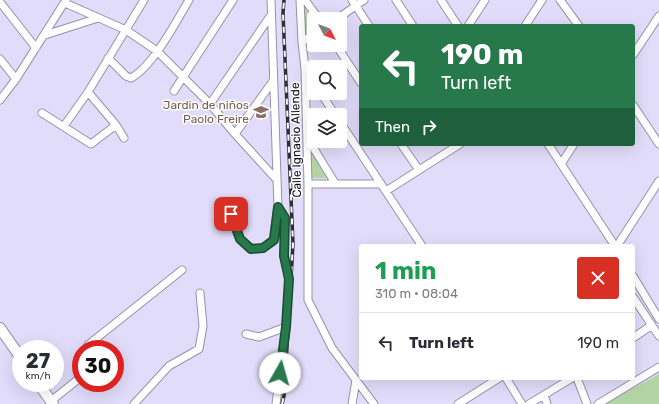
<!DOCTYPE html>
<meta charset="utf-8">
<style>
body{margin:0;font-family:Rubik,sans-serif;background:#f7f7f7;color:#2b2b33;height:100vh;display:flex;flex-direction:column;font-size:15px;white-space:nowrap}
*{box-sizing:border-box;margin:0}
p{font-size:13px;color:#7c7c81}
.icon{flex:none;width:22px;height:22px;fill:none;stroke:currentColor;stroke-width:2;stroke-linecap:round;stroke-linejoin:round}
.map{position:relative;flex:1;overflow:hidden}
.sheet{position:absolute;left:359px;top:244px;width:276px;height:136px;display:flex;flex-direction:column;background:#fff;border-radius:4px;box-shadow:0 4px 16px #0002}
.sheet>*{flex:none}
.hud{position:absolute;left:359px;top:24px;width:276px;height:122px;border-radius:4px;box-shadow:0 4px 16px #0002;background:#27794b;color:#fff;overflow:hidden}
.needle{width:26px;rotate:131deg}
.controls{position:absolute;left:307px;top:12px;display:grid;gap:8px}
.controls a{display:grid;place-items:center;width:40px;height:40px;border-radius:4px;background:#fff;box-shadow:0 4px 16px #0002;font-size:20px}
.speed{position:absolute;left:12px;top:340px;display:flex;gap:8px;font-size:20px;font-weight:700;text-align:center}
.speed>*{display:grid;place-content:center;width:52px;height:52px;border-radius:50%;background:#fff;box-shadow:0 4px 16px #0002;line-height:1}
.speed small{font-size:10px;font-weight:400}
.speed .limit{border:6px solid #d22;background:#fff;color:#111}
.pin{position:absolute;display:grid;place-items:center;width:34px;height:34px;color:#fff;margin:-17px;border-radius:8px;box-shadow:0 2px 6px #0006}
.me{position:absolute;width:44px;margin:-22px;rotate:7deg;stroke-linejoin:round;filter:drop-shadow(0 0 3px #0008)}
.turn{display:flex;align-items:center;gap:14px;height:84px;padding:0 16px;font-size:18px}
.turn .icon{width:52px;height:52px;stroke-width:2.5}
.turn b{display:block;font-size:28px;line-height:34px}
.then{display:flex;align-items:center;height:38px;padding:0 16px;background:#0003;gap:8px;font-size:15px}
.round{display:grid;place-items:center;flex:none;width:42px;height:42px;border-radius:4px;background:#f7f7f7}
.overview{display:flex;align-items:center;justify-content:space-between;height:68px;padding:0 16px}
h1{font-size:24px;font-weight:700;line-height:30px;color:#1e9e55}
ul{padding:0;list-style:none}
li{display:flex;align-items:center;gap:12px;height:60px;padding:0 16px;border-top:1px solid #e1e1e2}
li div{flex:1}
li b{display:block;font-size:15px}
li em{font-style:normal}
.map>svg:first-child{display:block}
</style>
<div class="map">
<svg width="659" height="404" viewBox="0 0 659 404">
<rect width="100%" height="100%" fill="#e1dcf9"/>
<!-- green -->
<path fill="#b3d4a4" d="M304,6l10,19 -11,9z
M310,147l17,31h-17z
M659,374v30h-54z"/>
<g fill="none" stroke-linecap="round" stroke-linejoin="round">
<defs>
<path id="street" d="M300,0l2,42 3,27 3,115v116l24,48 42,56
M305,0l14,19
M352,0l17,26
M396,0l17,26
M441,0l17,26
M560,0l19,26
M0,2l36,46
M65,3l61,27 31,21 53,53 25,30 41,45
M337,19l27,-19
M468,26l17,-26
M525,26l17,-26
M45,35l53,-17
M302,42l12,-8
M336,45l25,38
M633,55l26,-39
M108,58l18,18 5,2c22,-12 45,-56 58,-78
M0,59l16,20
M305,69l9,13
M174,91l59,-91
M88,92l28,33 8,13
M321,93l14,22
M0,100l16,-21 50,-79
M210,104l61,-89
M633,105l26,39
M42,113l49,31 25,-19
M340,122l82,124
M64,126l24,-34 56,-92
M235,134l38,-53
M308,139l27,44
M401,144l18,26
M548,144l67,102
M561,164l13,-20
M308,184h73
M386,191l74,-47
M231,214l9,25 11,10 12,-1 10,-8 5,-33 -7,-207
M617,246l42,-65
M633,276l26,43
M633,297l26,39
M246,334l13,3 27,-10
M633,338l19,-13
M87,349l1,-4 94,-75
M506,378l16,26
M577,378l10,26
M544,395l3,9
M51,401l30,-24
M134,404l35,-38 30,-17 4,-23 -3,-33
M276,404l10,-77 3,-48 -5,-23 1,-38 -7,-11
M352,404l4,-24
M458,404l41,-26
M529,404l43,-26
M598,404l61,-37"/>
<path id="secondary" d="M0,328l21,30
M38,383l15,21"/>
</defs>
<!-- street casing -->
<use href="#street" stroke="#9691ac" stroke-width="9"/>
<!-- secondary casing -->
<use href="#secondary" stroke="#9691ac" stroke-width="12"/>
<!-- street -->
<use href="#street" stroke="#fff" stroke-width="7"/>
<!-- secondary -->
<use href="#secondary" stroke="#fff" stroke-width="10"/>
<defs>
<path id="rail" d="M282,404l2,-8 9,-152 -10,-231 1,-13"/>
</defs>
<!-- rail casing -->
<use href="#rail" stroke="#2f2d3a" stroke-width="3.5"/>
<!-- rail -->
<use href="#rail" stroke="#fff" stroke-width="2" stroke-dasharray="6" stroke-linecap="butt"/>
</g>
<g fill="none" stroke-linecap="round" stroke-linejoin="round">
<defs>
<path id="route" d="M231,214l9,25 11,10 12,-1 11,-8 4,-33 7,11 -1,38 5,23 -3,48 -6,46"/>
</defs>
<!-- route casing -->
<use href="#route" stroke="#194f31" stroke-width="10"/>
<!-- route -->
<use href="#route" stroke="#27794b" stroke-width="7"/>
</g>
<!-- icons -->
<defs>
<symbol id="school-bare" viewBox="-9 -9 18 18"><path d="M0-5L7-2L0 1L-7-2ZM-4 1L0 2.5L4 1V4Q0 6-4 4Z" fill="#8d6e63" stroke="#fff" stroke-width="2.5" paint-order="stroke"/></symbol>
</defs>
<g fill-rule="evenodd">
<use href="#school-bare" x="250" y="101" width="22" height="22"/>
</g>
<g text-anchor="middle" stroke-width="3" stroke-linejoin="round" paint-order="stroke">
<!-- education labels -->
<g font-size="12" fill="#785e54" stroke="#fff" text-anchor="end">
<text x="249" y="109">Jardin de niños<tspan x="249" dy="14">Paolo Freire</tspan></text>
</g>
<!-- street labels -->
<g font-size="12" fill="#0e0c16" stroke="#fff">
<text transform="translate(296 140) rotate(-91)" y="4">Calle Ignacio Allende</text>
</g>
</g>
</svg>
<div class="controls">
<a><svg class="needle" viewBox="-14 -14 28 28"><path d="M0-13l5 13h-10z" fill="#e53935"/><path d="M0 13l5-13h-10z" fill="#7c7c81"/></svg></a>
<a><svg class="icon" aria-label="search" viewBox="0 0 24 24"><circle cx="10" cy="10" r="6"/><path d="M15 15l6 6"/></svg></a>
<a><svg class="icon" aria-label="layers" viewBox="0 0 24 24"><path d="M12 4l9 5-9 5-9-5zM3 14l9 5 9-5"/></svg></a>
</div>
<div class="speed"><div>27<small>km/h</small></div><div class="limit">30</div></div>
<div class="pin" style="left:231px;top:214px;background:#d93025"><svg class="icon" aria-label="arrive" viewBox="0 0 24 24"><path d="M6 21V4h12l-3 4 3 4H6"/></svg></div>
<svg class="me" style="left:280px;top:373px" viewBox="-20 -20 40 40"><circle r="19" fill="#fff"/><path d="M0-13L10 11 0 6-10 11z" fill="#27794b"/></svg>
<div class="hud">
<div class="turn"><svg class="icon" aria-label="left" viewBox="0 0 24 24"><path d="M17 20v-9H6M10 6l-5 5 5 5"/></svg><div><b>190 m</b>Turn left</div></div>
<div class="then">Then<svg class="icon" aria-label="right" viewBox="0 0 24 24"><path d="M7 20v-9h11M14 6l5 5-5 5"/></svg></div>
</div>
<section class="sheet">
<div class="overview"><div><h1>1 min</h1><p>310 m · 08:04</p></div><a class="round" style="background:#d93025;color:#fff"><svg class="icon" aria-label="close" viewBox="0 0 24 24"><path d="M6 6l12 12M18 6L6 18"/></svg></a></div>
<ul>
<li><svg class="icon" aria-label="left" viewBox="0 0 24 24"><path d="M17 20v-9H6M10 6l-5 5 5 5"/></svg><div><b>Turn left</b></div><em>190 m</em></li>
</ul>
</section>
</div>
